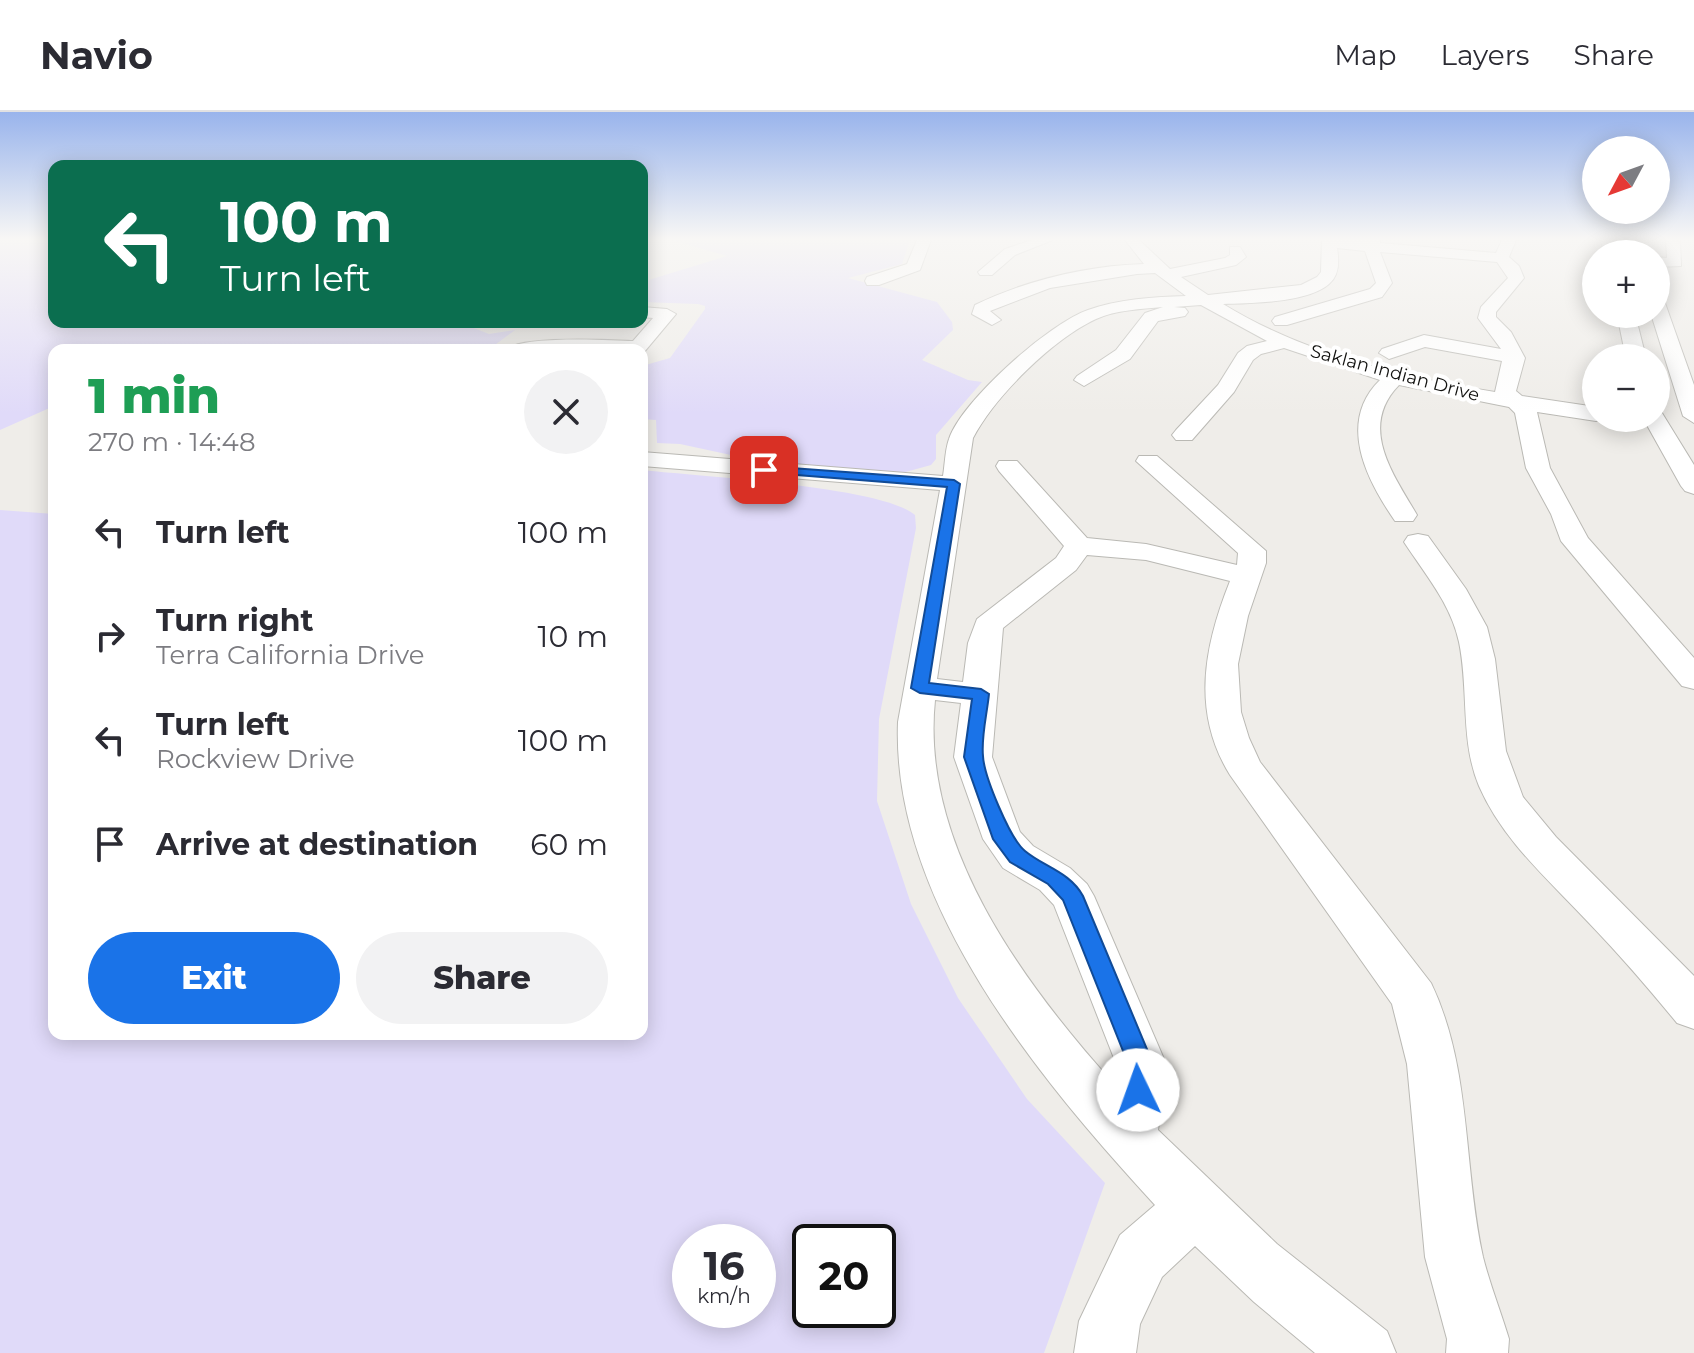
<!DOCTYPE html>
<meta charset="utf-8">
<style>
body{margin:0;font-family:Montserrat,sans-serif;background:#f2f2f3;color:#2b2b33;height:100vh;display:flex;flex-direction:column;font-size:30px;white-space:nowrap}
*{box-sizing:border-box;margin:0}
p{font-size:26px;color:#7c7c81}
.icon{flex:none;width:44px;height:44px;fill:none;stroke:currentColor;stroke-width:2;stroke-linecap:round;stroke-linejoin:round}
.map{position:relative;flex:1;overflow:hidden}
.sheet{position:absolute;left:48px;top:232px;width:600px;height:696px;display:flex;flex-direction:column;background:#fff;border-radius:16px;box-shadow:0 4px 20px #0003}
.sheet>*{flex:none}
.top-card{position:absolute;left:48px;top:48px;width:600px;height:168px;border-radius:16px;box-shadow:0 4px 20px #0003;background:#0b6e4f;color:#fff;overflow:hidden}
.needle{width:52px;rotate:229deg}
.buttons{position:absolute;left:1582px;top:24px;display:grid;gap:16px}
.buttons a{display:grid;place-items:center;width:88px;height:88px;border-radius:50%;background:#fff;box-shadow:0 4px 20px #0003;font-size:40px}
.speed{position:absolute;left:672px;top:1112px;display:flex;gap:16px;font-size:40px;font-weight:700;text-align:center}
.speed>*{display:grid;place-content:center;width:104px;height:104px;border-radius:50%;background:#fff;box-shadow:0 4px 20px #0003;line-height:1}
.speed small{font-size:20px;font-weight:400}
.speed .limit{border:4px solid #111;border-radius:12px;background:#fff;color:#111}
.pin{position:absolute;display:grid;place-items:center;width:68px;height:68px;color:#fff;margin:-34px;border-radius:16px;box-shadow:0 4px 12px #0006}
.me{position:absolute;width:88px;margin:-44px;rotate:357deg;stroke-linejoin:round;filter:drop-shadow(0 0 6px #0008)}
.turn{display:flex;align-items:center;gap:28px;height:168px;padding:0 40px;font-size:36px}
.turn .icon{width:104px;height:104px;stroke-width:2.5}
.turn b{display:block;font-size:56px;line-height:68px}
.round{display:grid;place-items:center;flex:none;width:84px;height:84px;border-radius:42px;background:#f2f2f3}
.summary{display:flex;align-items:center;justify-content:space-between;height:136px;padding:0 40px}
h1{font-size:48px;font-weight:800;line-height:60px;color:#1e9e55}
.action{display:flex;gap:16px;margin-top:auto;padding:16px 40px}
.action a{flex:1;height:92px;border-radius:48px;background:#1a73e8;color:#fff;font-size:32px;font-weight:800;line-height:92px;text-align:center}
.action a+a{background:#f2f2f3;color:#2b2b33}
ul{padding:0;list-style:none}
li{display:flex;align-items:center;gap:24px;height:104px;padding:0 40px}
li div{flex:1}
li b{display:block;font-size:30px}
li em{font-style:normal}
header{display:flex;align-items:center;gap:48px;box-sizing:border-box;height:112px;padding:0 40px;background:#fff;border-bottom:2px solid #e1e1e2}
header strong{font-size:38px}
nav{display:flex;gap:44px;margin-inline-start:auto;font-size:28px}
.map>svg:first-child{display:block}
</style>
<header>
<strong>Navio</strong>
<nav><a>Map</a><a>Layers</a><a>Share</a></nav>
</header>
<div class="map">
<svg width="1694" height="1241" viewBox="0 0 1694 1241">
<rect width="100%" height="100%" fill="#efede9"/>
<!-- green -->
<path fill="#e0daf9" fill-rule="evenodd" d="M0,128h54v82h334l31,4 47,-1 23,9 26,-4 -27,20h-227l-36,-3 -27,3h-144v56l-54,24z
M672,128h238l-8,24 -54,14 89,24 15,20 1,8 -31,30 46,20 14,2 -46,53v24l-5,6 -29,8 -148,-13 -74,-16 -23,-1 -1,-23 -14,-1v-53l28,-8 35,-49v-3l-7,-2 -56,-2v-20l85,-26z
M642,358c52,6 240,16 273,45l1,13 -37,191 -2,82 34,103 47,94 69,101 78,84 -61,170h-1044v-843l54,4v520h588zM690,1130h68v68h-68zM810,1130h68v68h-68z"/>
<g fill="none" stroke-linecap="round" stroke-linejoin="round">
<defs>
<path id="minor" d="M917,128h14l-11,30 -41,15h-12l-2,-4 2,-4 40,-13z
M1032,128h21l-38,15 -23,20h-12l-2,-3 27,-23z
M1125,128h14l31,29 55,-11 5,-3v-8h10l6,10 -10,8 -55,12 27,18 93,-10 16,-8 4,-5 1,-32h58v3l116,10 6,-13h14l-7,17 10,9 5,12 -28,34v5l15,15 14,26 -9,33 6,5 74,11v11h8l-8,3 -59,-9 13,56 38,70 106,120v31l-12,-3 -121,-145 -10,-27 -25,-46 -11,-55 -6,-6 -110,-22c-41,42 -6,89 18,130l-4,6h-18c-29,-42 -58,-99 -15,-141l-96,-32 -23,6 -8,6 -19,32 -42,48h-16l-4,-5 4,-5 42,-45 20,-32 9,-7 20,-5 -66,-36 -27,2 11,1 3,4 -3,4 -27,5 -28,38 -46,27 -10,-6 3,-4 39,-26 29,-37 18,-6c-22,2 -47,3 -67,12 -43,20 -101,77 -123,119l-36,241 26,3 5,-39 9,-24 79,-61 8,-12 -65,-75 -3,-5 3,-5h18l70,77 59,6 91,21 1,-12 -102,-92 3,-5h18l109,95v12l-18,53 -10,48 3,48 8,26 11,24 171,221c41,85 32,184 52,274 7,28 18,55 26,82l-1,14h-62l1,-14 -22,-82 -18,-193 -15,-60 -162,-229c-39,-63 -26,-129 0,-194l-84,-21 -59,-5 -11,15 -73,58 -11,129 28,75 13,14 37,22 17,16 7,12 73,170 -9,64 119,114 110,87 9,22h-81l-61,-51 -59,-56 -33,31 -22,47 -4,29h-62l5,-32 41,-86 35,-30c-115,-125 -264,-303 -257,-483l42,-232 -298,-24v-14l301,24c2,-12 2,-26 6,-37 13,-39 101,-116 139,-129 31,-11 65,-13 98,-14l-31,-23 -18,1 -87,14 -60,23 11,9 -9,5 -20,-11 3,-9c52,-25 111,-39 169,-41zM1337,136l28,3 11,32 -6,6 -95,28 -3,4 3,4h12l95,-28 10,-14 -12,-31 117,10 11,16 -27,29 -3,11 23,31 -77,-14 -42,14 -3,4 10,6 36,-12 77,14 -7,31c-93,-15 -191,-38 -272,-88 29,-1 84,-1 106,-20 11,-9 10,-24 8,-36zM935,588l26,3 -7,54 29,82 20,29 37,22 14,15 63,161 -3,18c-91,-101 -194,-240 -179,-384z
M1601,128h14l5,14h-16z
M1666,128h14l1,26 -25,1v-10l11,1z
M1656,186l9,5 29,82v38l-11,-7 -32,-102h5z
M642,195l25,2 9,5 -31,37 -139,-1c14,-15 103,-10 127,-9l20,-23 -11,-1z
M1617,202h18l11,44h-20z
M1656,300l6,1 32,52v29l-9,-3 -4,-5 -38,-68h13z
M1418,422l10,2 38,53 21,38 8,32 11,92 17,46 33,40 138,139v53l-17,-6c-28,-34 -57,-68 -88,-100 -40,-43 -86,-82 -110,-137 -19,-45 -10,-96 -20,-144 -8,-38 -34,-68 -55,-100l4,-6z"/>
</defs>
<!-- minor casing -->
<use href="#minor" stroke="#bab9b4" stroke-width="2"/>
<!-- minor -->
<use href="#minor" fill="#fff" fill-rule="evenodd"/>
</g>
<!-- wall -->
<path fill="#ae965f" d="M402,210h59l-40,3z"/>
<!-- shaded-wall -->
<path fill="#8d7a4d" d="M420,210h41l-40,3z"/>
<!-- sky -->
<linearGradient id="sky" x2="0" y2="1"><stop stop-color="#99b4ec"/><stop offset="0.42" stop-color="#f8f7f5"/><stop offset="1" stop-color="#f8f7f5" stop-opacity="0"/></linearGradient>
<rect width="1694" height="302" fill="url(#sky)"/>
<!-- route -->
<path fill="#1a73e8" stroke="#114b97" stroke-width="2" d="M764,354l190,14 6,4 -31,199 52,6 8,5c-2,20 -8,43 -6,62 1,20 27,83 42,95 19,16 45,21 58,45l71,170 -7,33 -9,3 -9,-3 -4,-9 4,-24 -66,-166 -15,-16 -38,-22 -17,-23 -29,-82 8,-58 -52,-6 -9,-5 36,-201 -187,-15v-5z"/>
<g text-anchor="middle" stroke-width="8" stroke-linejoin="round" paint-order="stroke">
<!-- far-street labels -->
<g font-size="18" fill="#121210" stroke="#fff">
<text transform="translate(1395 261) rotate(15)" y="6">Saklan Indian Drive</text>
</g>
</g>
</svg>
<div class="buttons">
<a><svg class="needle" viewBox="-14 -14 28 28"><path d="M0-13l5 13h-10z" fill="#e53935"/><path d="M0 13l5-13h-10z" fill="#7c7c81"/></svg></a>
<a>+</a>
<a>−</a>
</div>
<div class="speed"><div>16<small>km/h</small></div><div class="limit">20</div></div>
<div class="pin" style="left:764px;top:358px;background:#d93025"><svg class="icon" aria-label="arrive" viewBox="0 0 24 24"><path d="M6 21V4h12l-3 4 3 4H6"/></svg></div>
<svg class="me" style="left:1138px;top:978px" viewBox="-20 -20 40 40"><circle r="19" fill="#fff"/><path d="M0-13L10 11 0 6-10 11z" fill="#1a73e8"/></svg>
<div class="top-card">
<div class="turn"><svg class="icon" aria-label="left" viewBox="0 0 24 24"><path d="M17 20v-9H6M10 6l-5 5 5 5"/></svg><div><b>100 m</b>Turn left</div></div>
</div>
<section class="sheet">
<div class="summary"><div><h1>1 min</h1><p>270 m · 14:48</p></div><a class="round"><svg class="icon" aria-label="close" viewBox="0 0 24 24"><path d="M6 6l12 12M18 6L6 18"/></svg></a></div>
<ul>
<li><svg class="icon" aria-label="left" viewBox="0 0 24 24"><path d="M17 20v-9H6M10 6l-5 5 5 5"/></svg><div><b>Turn left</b></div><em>100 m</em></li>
<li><svg class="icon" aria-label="right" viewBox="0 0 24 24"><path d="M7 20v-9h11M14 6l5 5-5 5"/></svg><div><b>Turn right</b><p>Terra California Drive</p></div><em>10 m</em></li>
<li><svg class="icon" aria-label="left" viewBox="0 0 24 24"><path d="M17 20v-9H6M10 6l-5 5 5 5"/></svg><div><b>Turn left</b><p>Rockview Drive</p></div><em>100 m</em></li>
<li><svg class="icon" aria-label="arrive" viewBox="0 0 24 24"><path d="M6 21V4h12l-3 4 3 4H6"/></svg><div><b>Arrive at destination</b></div><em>60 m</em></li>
</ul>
<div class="action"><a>Exit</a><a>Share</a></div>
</section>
</div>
